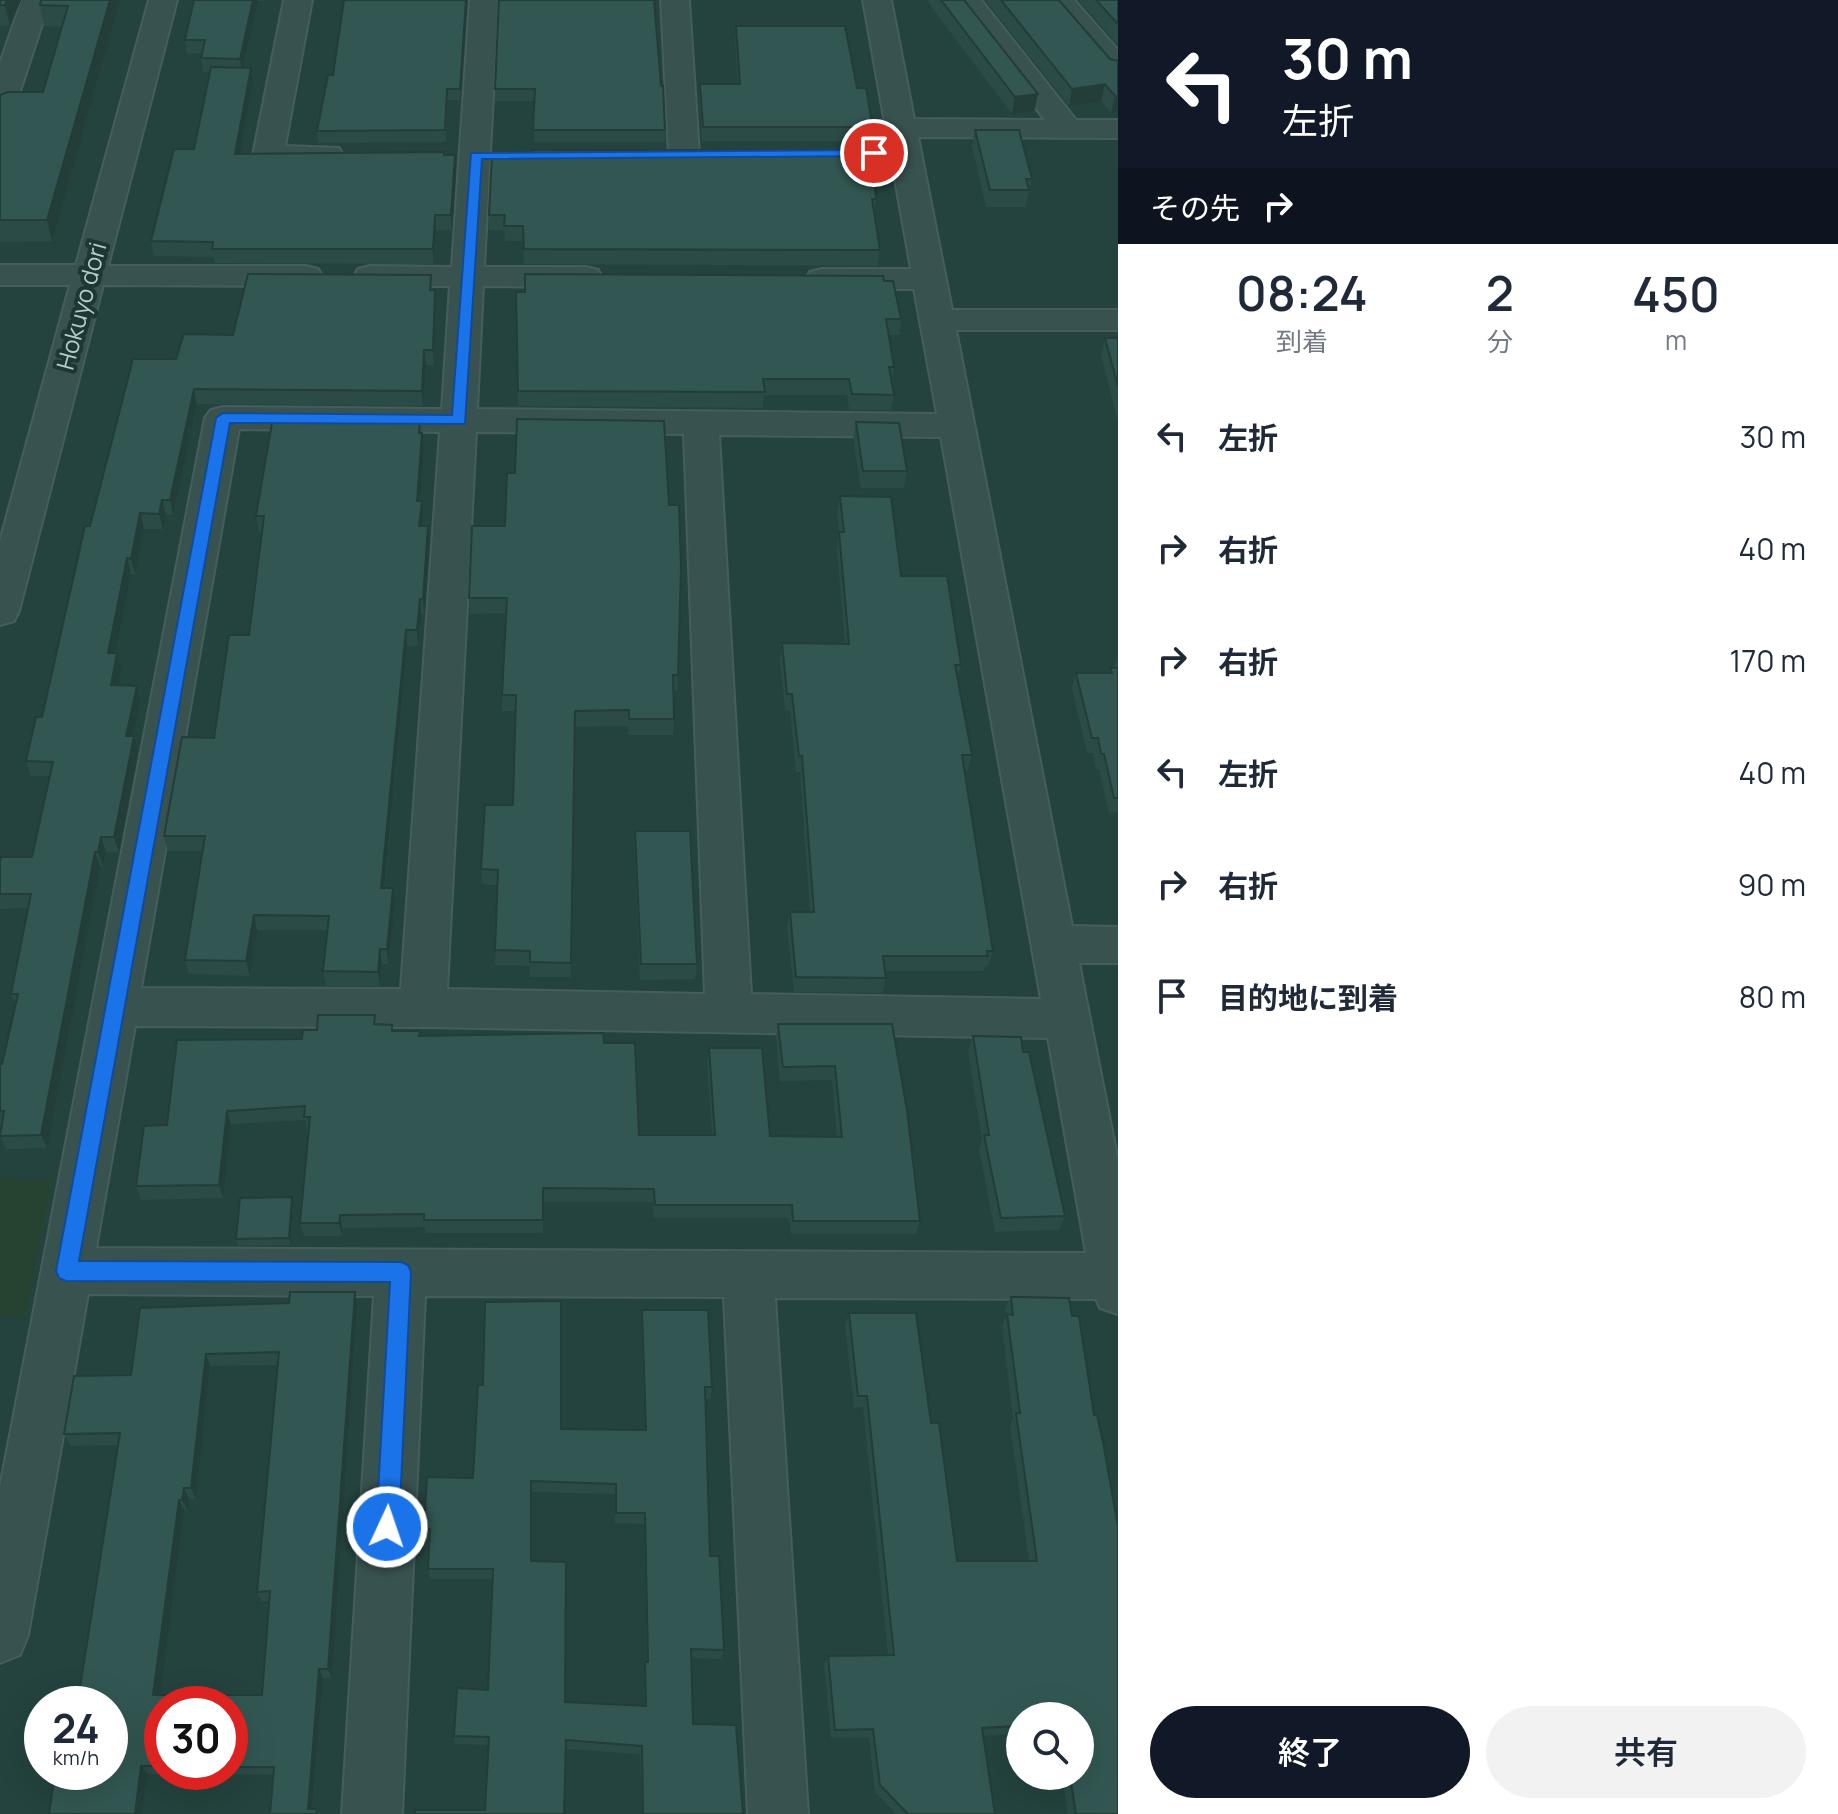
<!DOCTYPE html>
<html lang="ja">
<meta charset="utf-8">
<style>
body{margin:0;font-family:Manrope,"Noto Sans JP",sans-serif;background:#f2f2f3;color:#1f2937;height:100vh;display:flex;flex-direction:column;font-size:30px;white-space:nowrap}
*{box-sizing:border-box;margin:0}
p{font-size:26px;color:#747a83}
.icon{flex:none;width:44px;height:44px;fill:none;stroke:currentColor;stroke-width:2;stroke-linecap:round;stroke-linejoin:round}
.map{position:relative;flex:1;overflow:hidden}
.side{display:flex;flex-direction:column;background:#fff;width:720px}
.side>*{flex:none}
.banner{background:#111827;color:#fff;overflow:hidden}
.tools{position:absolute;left:1006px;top:1702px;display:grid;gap:16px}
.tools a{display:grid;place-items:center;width:88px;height:88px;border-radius:50%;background:#fff;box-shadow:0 8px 32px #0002;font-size:40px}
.speed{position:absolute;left:24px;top:1686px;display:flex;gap:16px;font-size:40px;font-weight:700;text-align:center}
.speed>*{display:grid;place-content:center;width:104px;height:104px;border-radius:50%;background:#fff;box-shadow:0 8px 32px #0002;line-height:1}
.speed small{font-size:20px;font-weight:400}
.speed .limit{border:12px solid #d22;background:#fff;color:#111}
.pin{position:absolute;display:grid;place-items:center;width:68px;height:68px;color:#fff;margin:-34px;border:4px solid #fff;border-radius:50%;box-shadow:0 2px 8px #0007}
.me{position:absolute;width:88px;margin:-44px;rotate:3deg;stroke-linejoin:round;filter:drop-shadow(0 0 6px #0008)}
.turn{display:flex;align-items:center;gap:28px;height:168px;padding:0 32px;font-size:36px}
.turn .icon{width:104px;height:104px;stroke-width:2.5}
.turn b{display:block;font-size:56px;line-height:68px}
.then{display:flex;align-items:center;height:76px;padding:0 32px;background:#0003;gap:16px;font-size:30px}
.eta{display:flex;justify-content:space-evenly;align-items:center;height:136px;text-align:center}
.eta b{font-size:48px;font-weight:600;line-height:56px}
.cta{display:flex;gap:16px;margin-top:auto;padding:16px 32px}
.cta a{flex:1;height:92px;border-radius:48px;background:#111827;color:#fff;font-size:32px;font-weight:600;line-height:92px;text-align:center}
.cta a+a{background:#f2f2f3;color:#1f2937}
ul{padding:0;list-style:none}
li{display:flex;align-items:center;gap:24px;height:112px;padding:0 32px}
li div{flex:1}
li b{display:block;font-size:30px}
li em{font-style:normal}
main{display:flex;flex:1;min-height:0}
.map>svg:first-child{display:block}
</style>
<main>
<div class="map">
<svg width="1118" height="1814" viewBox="0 0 1118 1814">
<rect width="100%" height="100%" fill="#24433e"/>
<!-- green -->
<path fill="#264332" d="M0,1178l52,1 -28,139 -24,-1z"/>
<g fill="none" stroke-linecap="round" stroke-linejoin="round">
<defs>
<path id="minor" d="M22,0h28l-35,106 -4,6 -11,3v-52z
M149,0h28l-69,266h198l12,3 4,7 -4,7 -12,3 -203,-1 -84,326 -5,10 -14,4v-84l70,-256h-70v-20h76z
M284,0h28l-27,146 54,2 4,7 -4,7 -71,2 -11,-2 -4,-7z
M470,0h28l-14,267h102l12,3 4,7 -4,7 -12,3 -103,-1 -6,123 460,5 -23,-125h-92l-12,-3 -4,-7 4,-7 12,-3h89l-48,-269h28l23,119 131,1 -93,-120h29l95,120h42v18l-200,-1 34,173h166v20h-162l116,596 46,1v36h-39l39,198v153l-18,-6 -4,-9 -321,-1 33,516h-60l-24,-517 -299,-1 -23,518h-60l32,-518 -286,-2 -60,341 -8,20 -20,8v-176l205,-1069 6,-8 12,-3 219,2 8,-123h-80l-12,-3 -4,-7 4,-7 12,-3 82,1zM239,429l201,3 -39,557 -260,-1zM476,432l208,2 21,560 -258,-5zM719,435l222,2 100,562 -290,-5zM135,1026l288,1 625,11 38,215 -990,-5z
M661,0h28l10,155 -4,7 -11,2 -11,-2 -4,-7z
M1045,0h29l44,50v27l-10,-3z"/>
</defs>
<!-- minor casing -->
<use href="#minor" stroke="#455e5b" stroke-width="4"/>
<!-- minor -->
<use href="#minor" fill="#38524f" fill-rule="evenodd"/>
</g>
<!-- wall -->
<path fill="#2b4b47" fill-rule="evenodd" d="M0,0h21l-11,26h-10z
M41,0h79l-68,241 -52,1v-147l43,-3 18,-65 -17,-1 -4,-21z
M194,0h71v1h-7l-15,67 10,14 -13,72 204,1 12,15 -4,60h-16l-3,34 -218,-1 -2,-6 -59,-1 -3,-15 43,-92 16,-77h-7l-2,-14 1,-5 -15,1 -2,-14z
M467,0l-7,100h-13l-1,42 -128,1 -1,-12 16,-56z
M928,0h36l74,94 -4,17 -22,3 -83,-110z
M985,0h74l51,59 8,53 -7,1 -10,-12 -32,5z
M1078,0h40v45z
M736,26l121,62 15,35 -2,13h-4l-1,5h-163l-3,-44 1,-13h38l-3,-45z
M661,86l4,44v12h-131l1,-41h-40v-12z
M975,130l57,49 -7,28h-39l-14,-61z
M876,199l-2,13 6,38 -3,16 -353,-2 -1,-23h-18l-1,-10 -15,-1v-15z
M431,275l1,15 3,15 -1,60h-8l-3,41 -226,-2 -24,111h-7l-3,14h-19l-9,45h-4l-16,79 6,15 -3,18 22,15 -7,35 5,15 -19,101h-13l-3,14h-3l-53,282 -41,1 -6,-13 2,-12h-2v-60h2l14,-59 -5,-11 17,-86 -28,1v-48l32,-4 18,-81h-19l-5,-15 16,-44 48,-191 86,-167 57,-24z
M884,281l17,38 -2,16h-11l6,32 -2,13 2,15 -3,15h-42l-2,-15h-83l-1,13 -245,-2 -2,-114z
M1105,338h13v84l-17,-67z
M420,419l4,30 -4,52 3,16 -1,9 7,16 -5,72h-3l-3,32h-11l-22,242 10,15 -7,61h-6l-2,22h-54l-3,-15 4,-41h-70l-7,46 -61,-2 -4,-14 18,-109h-35l-4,-15 50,-98 35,-103 13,-104 -3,1 -3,-16z
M856,422l51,49 -3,17h-43l-8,-49z
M840,496l61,80 60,89 -4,14 15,76 -5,16h-3l29,180 -5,15h-3l-2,5h-98l1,7 -4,15 -88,-1 -7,-65 3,-15h20l-10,-140h-4l-6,-62h-5l-5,-50 2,-17 63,1 -8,-95 2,-17 -2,-20z
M472,526l206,149 -1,16h-4l1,28 -1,16h-44l-1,-9 -54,1 -3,250h-41v-11l-35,-1 2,-80 -15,-1 -1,-15 32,-64 3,-94h-14v-16l4,-82 -36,1 -1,-16z
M1118,655v157l-9,1 -10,-44h-3l-3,-16h-6l-15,-65 4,-15h33l1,-5h4z
M635,831l62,133 -2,15 -55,1 -6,-133z
M376,1024l17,7h27v5l184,7 35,92h73l-5,-73 2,-14 61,88 67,1 -5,-57 -52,1 -4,-43 2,-14h114l28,197 -4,13h-125l-2,-16h-135l-1,-16h-110v31h-118v-6l-83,1v8h-38l-4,-13 9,-92h-2l-2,-11 -74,4 -8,74 -82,2 -5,-14 31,-61 150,-95z
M973,1036l50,16 42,164 -6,14 -64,2 -16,-83 3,-9 -14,-89z
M292,1197l1,7 -3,41 -52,1 -2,-7z
M290,1292h65l2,13 -25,373h-9l-10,131h4l2,5h-49l4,-39 -126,-1 -6,40h-93l6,-42h55v-68h-44l2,-16h12l39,-243 -48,1 -7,-12 10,-58 57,-1 9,-67 149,-5zM278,1365l-21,227 4,9h9l-8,94h-102l24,-185 4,1 1,-12h7l14,-133zM162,1704h68v68h-68z
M1011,1297l107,517h-50l-6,-38h18v-60h-60v18l-36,2 11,78h-99l-21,-22 -6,-54h-38l-7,-73 4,-9 60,-1 -25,-248 -9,1 -9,-82 4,-13 82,110 26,138h72l-19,-136 3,-6 -11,-93 4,-10 -1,-7z
M642,1310l70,77 -2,12h-4l4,157 14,94 -3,9 -30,-1 2,66 50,90h-101l-2,-60 -74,-5 -81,61 3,-65 -33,-1 -1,-8 34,-46 4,-111h-62l-2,-10 2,-29 -4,-1 -2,-10 49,-51 88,-49 84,1 -4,-108zM531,1492l84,2v29l29,1 3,138h-2l-1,9 1,35 -80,-4 -33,-141z"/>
<!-- shaded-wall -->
<path fill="#233d39" d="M7,0h14l-11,26 -5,-21z
M110,0h10l-68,241 -5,-21z
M253,0h4l1,1 -16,71 -2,-13z
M466,0h1l-7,100v-11z
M251,68l2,14 -16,87 -2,-15z
M1105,84l-4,17 -32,5 3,-17z
M1038,94l-4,17 -22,3 3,-17z
M1115,96h3v16l-7,1z
M455,155l1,15 -4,60 -1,-15z
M435,215l1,15 -3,34v-15z
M435,290v15l-1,60 -1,-15z
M424,350l2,15 -3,41 -1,-15z
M194,389l3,15 -24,111 -3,-15z
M422,433l2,16 -5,68 -2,-16z
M162,500l4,15 -3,14 -4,-15z
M422,501l1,16 -3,25 -1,-16z
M140,513l4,16 -9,45 -4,-15z
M428,526l1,16 -5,72 -1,-15z
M127,558l4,16 -19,94 -4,-15z
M420,599l1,15 -3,32 -1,-16z
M406,630l1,16 -24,256 -2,-14z
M117,653l4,15 -5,32 -5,-15z
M137,686l3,15 -10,50 -4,-15z
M134,736l4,15 -19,101 -5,-15z
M101,837l5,15 -3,14 -5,-14z
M95,852l5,14 -53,282 -6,-13z
M393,888l2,15 -7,61 -1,-15z
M254,915l3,15 -7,46 -4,-15z
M380,949l2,15 -2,22 -2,-14z
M227,1111l4,13 -8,74 -4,-13z
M292,1197l1,7 -3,41 -1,-7z
M340,1215l2,13v8l-3,-13z
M355,1292l2,13 -25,373 -4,-9z
M206,1354l4,12 -14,133 -5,-11z
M184,1488l5,11 -1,12 -6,-11z
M179,1500l5,10 -25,194 -6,-9z
M319,1669l4,9 -11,136 -4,-5z
M141,1766l7,8 -6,40h-7z"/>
<!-- building -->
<path fill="#325752" stroke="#233d39" stroke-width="2" fill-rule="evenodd" d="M0,0h7l-2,5h-5z
M41,0h69l-63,220h-47v-125l8,-3h35l25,-86 -28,-1z
M194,0h59l-13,59 -39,-1 4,-18h-20z
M344,0h122l-6,89h-13l-2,41 -128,1 11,-56h5z
M499,0h155l7,86h2l2,44h-132l2,-41h-40z
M941,0h23l74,94 -23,3z
M1001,0h58l51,59 8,2v35h-3l-10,-12 -33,5z
M1096,0h22v24z
M736,26h109l12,62h9l6,35h-5v4h-164l-3,-43h40z
M211,67l40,1 -16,86 209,-2v3h11l-4,60h-16l-2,34h-221l1,-7 -62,-1 23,-92h20z
M975,130h44l13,49h-6l3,11h-39z
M532,150h339l5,49h-4l8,51 -356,-1 -1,-23h-19l1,-11h-16l3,-60h40z
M248,274l183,1 -1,15h5l-2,60h-9l-2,41 -228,-2 -24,111h-8l-3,14 -19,-1 -9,46 -4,-1 -19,95h9l-6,32 26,1 -11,50h8l-20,101h-13l-3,15h-3l-54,283 -41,1 4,-25h-4v-47h2l16,-70h-7l20,-100h-31v-33l1,-4h31l21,-95 -27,-1 10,-44h6l43,-191h5l43,-167h43l8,-25 49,1z
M525,274l358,2 1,5h9l8,38h-15l8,48h-5l5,28 -42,-1 -3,-15h-86l2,13 -247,-1 -2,-99h9z
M1105,338h13v48z
M273,417l147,2 -1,14h3l-5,68h5l-3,25h9l-5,73h-3l-3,31h-11l-25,258h12l-6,61h-7l-2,23 -55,-1 6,-55 -75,-1 -8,46 -61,-1 20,-124h-41l18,-99 32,1 15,-103h20l15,-119h-8z
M517,419l147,2 5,84h10l2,63 -3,107h-5l1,44h-45v-9l-54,1 -4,252 -41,-1v-11l-35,-1 3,-80 -17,-1 4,-64h28l3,-110h-14l5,-97h-38l3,-72h33l2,-53h8z
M856,422l43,1 8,48h-44z
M840,496l51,1 10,79h46l14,89h-6l17,90h-10l31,196h-6l1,5h-105l3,22 -90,-1 -6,-65h24l-12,-156h-3l-7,-62h-5l-5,-51 67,1 -10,-112h5z
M1110,668h8v130h-4l-10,-44h-3l-3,-16h-6l-16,-65h36z
M635,831h55l7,133h-56z
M318,1015h57l-1,9 18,1v6h28l-1,5 184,-3 1,10h31l4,92h76l-6,-87h53l8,88 72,1 -7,-71 -52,1 -5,-43h114l15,86 13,111h-127l-1,-16h-137l-1,-16 -111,-1v32h-119v-6l-84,1 -1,8h-39l10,-106h-6l1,-11 -78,5 -8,74 -83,1 8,-60 23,-1 10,-85 125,-1 1,-9h14z
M973,1036l48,1 2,15h6l36,164 -64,2 -17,-83h5z
M292,1197l-3,41 -53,1 4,-41z
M290,1292h65l-27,377h-9l-11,140h9l-1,5h-46l4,-47h-44v-63h-68v62h-21l-6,48h-86l6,-42h55v-68h-44l2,-16h12l40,-255 -56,1 10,-58 57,-1 9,-67 149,-5zM279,1352l-22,240 13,-1 -8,104h-109l26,-195h3l2,-12h7l15,-134z
M1011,1297l58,1 3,18h7l15,99h3l6,27 15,85v287h-42l-6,-38h10v-60h-60v10l-38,2 13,86h-87l-28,-29 -7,-56 -38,1 -7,-74 66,-1 -27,-259h-9l-9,-83h67l15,110h8l18,138h80l-21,-148h4l-13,-99 6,1z
M561,1301v128l85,1 -4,-120h66l4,77h-7l5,169h9l5,94 -33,-1 2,75 43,1 7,89h-100l-1,-68 -76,-6 -2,74h-149v-4h70l4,-73 -35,-1 3,-48 31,2 5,-121h-65l2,-40h-6l3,-52 46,1 5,-93h5l2,-83zM531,1481l85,3v29h29l3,149h-3l1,44 -81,-4 1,-140 -35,-1z"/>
<!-- route -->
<path fill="#1a73e8" stroke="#114b97" stroke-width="2" d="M874,150l4,1v5l-396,3 -17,265 -235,-1 -151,838 322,1 7,3 3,7 -12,255 -4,8 -8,3 -8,-3 -3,-8 14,-245 -324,-1 -7,-3 -3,-7 160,-853 7,-5 229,2 19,-262z"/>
<g text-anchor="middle" stroke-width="8" stroke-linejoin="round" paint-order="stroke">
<!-- far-street labels -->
<g font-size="24" fill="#b5ccca" stroke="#1d3734">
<text transform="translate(82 306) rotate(-75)" y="8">Hokuyo dori</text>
</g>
</g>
</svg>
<div class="tools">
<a><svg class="icon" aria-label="search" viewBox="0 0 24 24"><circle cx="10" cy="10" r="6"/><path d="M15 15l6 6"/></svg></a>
</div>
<div class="speed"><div>24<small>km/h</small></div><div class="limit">30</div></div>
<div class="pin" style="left:874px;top:153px;background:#d93025"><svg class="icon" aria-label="arrive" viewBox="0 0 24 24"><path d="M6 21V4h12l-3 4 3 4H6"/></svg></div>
<svg class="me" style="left:387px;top:1527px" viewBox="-20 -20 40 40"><circle r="17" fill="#1a73e8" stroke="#fff" stroke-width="3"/><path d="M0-11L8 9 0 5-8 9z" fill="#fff"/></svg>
</div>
<section class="side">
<div class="banner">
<div class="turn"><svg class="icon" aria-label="left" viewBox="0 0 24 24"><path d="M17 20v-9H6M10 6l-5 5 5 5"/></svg><div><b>30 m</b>左折</div></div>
<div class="then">その先<svg class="icon" aria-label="right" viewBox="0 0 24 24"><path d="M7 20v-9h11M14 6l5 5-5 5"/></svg></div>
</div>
<div class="eta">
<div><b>08:24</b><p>到着</p></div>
<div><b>2</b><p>分</p></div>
<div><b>450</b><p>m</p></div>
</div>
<ul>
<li><svg class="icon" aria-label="left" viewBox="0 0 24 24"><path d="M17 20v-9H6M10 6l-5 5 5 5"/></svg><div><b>左折</b></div><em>30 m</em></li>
<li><svg class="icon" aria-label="right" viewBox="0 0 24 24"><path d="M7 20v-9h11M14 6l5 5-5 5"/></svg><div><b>右折</b></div><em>40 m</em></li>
<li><svg class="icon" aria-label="right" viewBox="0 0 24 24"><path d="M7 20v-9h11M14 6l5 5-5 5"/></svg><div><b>右折</b></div><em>170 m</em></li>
<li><svg class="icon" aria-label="left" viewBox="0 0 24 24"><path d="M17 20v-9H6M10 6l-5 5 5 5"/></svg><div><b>左折</b></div><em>40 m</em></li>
<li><svg class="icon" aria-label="right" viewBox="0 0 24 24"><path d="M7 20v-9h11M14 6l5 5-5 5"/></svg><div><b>右折</b></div><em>90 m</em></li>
<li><svg class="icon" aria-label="arrive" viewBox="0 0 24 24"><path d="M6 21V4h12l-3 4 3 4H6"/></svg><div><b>目的地に到着</b></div><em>80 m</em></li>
</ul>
<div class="cta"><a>終了</a><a>共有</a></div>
</section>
</main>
